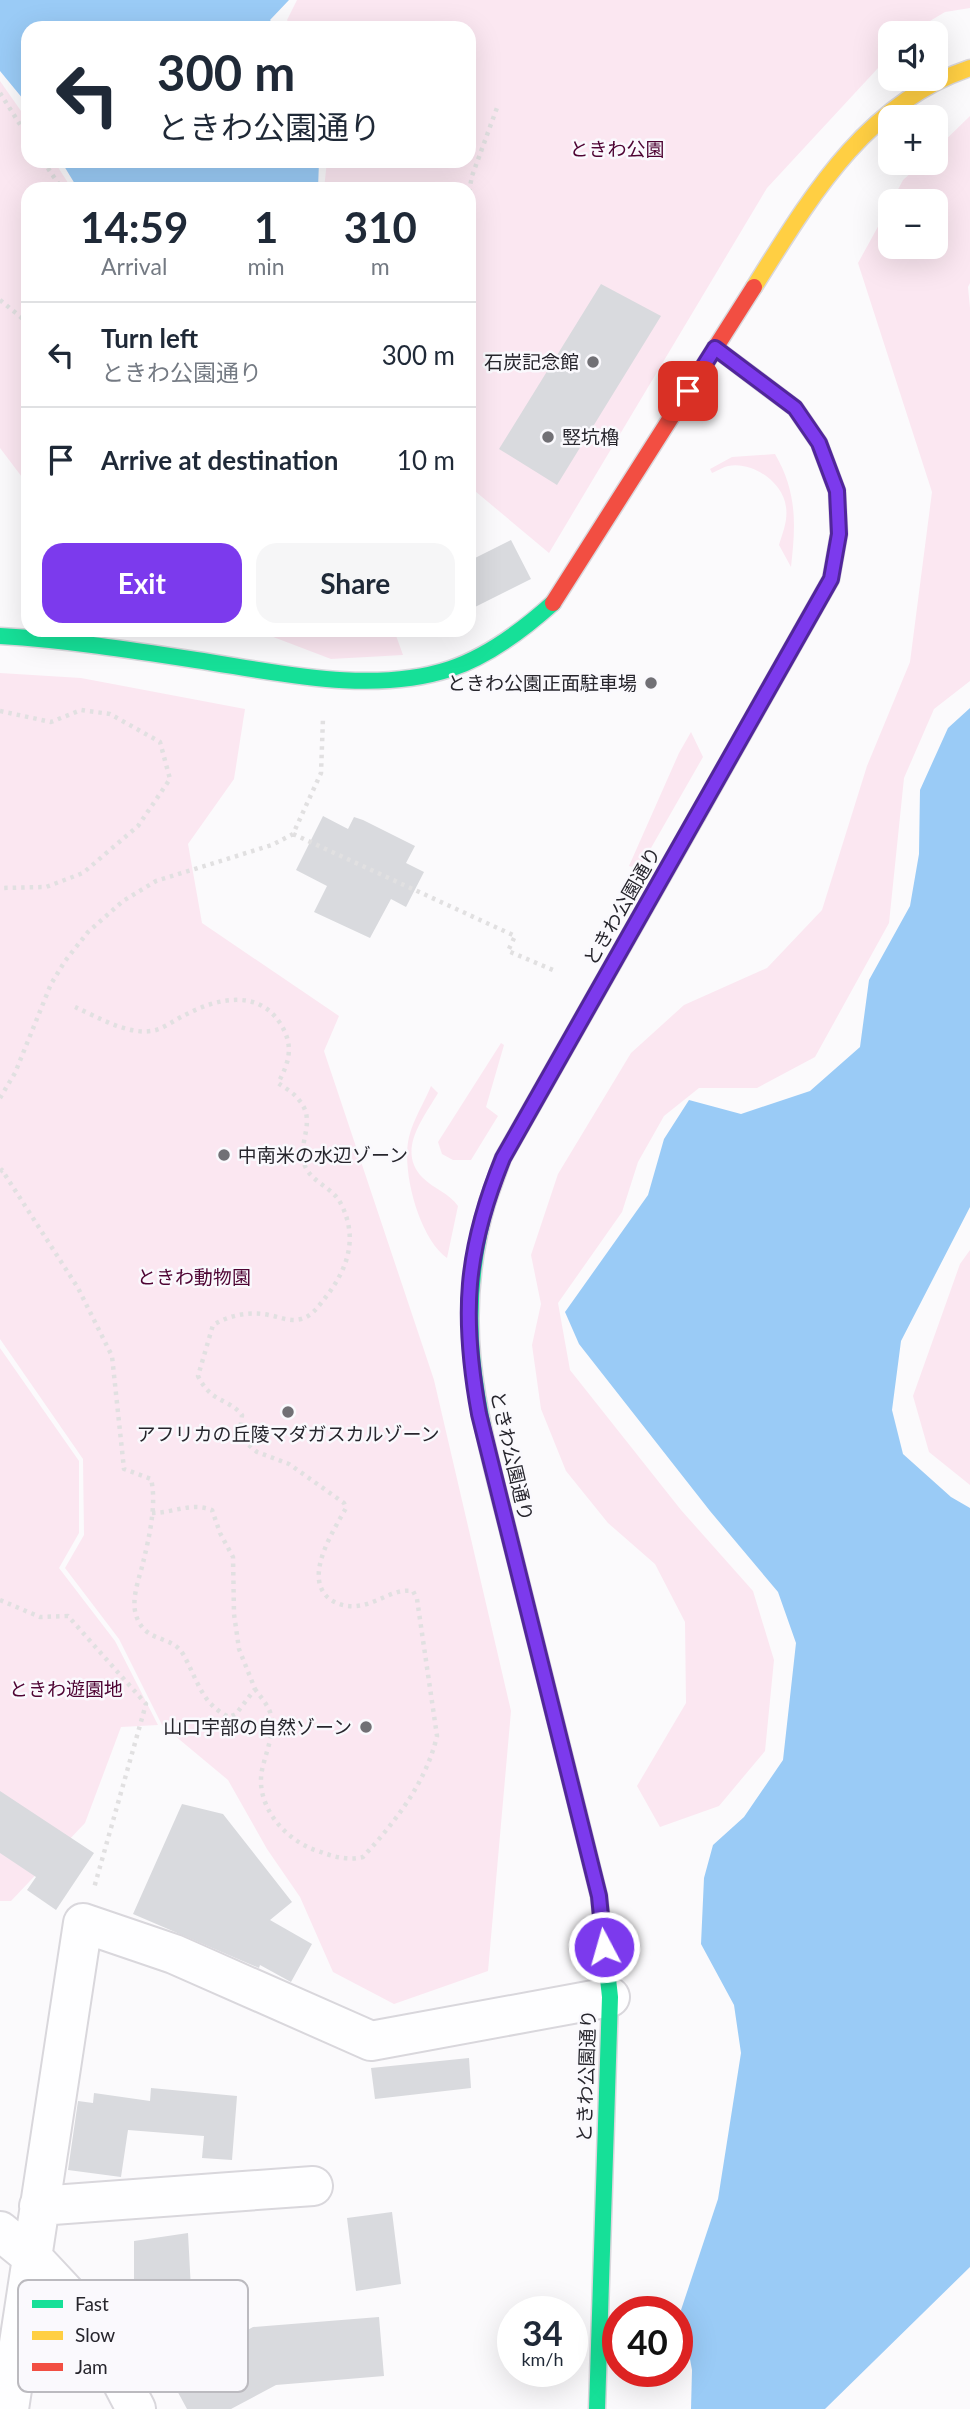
<!DOCTYPE html>
<meta charset="utf-8">
<style>
body{margin:0;font-family:Lato,"Noto Sans JP",sans-serif;background:#f6f6f7;color:#1f2937;height:100vh;display:flex;flex-direction:column;font-size:26px;white-space:nowrap}
*{box-sizing:border-box;margin:0}
p{font-size:23px;color:#747a83}
.icon{flex:none;width:38px;height:38px;fill:none;stroke:currentColor;stroke-width:2;stroke-linecap:round;stroke-linejoin:round}
.map{position:relative;flex:1;overflow:hidden}
.sheet{position:absolute;left:21px;top:182px;width:455px;height:455px;display:flex;flex-direction:column;background:#fff;border-radius:21px;box-shadow:0 7px 28px #0002}
.sheet>*{flex:none}
.banner{position:absolute;left:21px;top:21px;width:455px;height:147px;border-radius:21px;box-shadow:0 7px 28px #0002;background:#fff;color:#1f2937;overflow:hidden}
.controls{position:absolute;left:878px;top:21px;display:grid;gap:14px}
.controls a{display:grid;place-items:center;width:70px;height:70px;border-radius:14px;background:#fff;box-shadow:0 7px 28px #0002;font-size:35px}
.speed{position:absolute;left:497px;top:2296px;display:flex;gap:14px;font-size:35px;font-weight:700;text-align:center}
.speed>*{display:grid;place-content:center;width:91px;height:91px;border-radius:50%;background:#fff;box-shadow:0 7px 28px #0002;line-height:1}
.speed small{font-size:18px;font-weight:400}
.speed .limit{border:10px solid #d22;background:#fff;color:#111}
.pin{position:absolute;display:grid;place-items:center;width:60px;height:60px;color:#fff;margin:-30px;border-radius:14px;box-shadow:0 4px 10px #0006}
.me{position:absolute;width:77px;margin:-38px;rotate:354deg;stroke-linejoin:round;filter:drop-shadow(0 0 5px #0008)}
.turn{display:flex;align-items:center;gap:24px;height:147px;padding:0 21px;font-size:32px}
.turn .icon{width:91px;height:91px;stroke-width:2.5}
.turn b{display:block;font-size:49px;line-height:60px}
.eta{display:flex;justify-content:space-evenly;align-items:center;height:119px;text-align:center}
.eta b{font-size:42px;font-weight:700;line-height:49px}
.primary-button{display:flex;gap:14px;margin-top:auto;padding:14px 21px}
.primary-button a{flex:1;height:80px;border-radius:21px;background:#7c3aed;color:#fff;font-size:28px;font-weight:700;line-height:80px;text-align:center}
.primary-button a+a{background:#f6f6f7;color:#1f2937}
ul{padding:0;list-style:none}
li{display:flex;align-items:center;gap:21px;height:105px;padding:0 21px;border-top:2px solid #e0e1e3}
li div{flex:1}
li b{display:block;font-size:26px}
li em{font-style:normal}
.map>svg:first-child{display:block}
</style>
<div class="map">
<svg width="970" height="2409" viewBox="0 0 970 2409">
<rect width="100%" height="100%" fill="#fbfafc"/>
<!-- green -->
<path fill="#fbe7f1" d="M297,0h673v8l-25,4 -35,21h-19v21l-124,134 -218,365 -80,-67v-297h-145l3,-28h142v-133h-177l-5,-8z
M0,81l28,40v40h26l18,28h-44v296l-28,-37z
M970,116v167l-2,4 2,21v373l-36,28 -30,69 -15,145 -74,134 -58,31h-58l-35,28 -26,46 -16,50 -64,91 12,67 111,140 72,81 21,69 -9,91 -46,55 -59,21 -23,-41 49,-83 -1,-81 -30,-58 -47,-41 -42,-52 -25,-62 -9,-64 9,-41 -10,-49 27,-81 73,-121 53,-48 83,-37 55,-58 45,-144 43,-104 22,-170 -74,-229 33,-60v44h45v-46h-44l11,-21 19,-17h14v-14z
M775,454c22,38 21,70 16,113l-12,-22c4,-13 9,-25 7,-38 -3,-25 -34,-46 -58,-41 -5,1 -11,5 -16,7l-2,-4 22,-12z
M255,630h139l9,25 -72,4z
M0,673l81,5 164,31 -11,70 -46,65 14,79 137,93 -15,35 110,329 77,331 -23,260 -94,33 -61,-32 -33,-75 -33,-48 -39,-69 -66,-55 -43,-86 -54,-71 19,-33 -1,-76 -83,-120z
M691,732l12,25 -64,112 -10,-3 50,-113z
M501,1043l3,2 -18,62 12,9 -27,44h-18l-11,-6 -4,-12z
M431,1086l7,7c-15,26 -42,58 -15,85 11,11 26,15 35,28l-11,52c-28,-20 -46,-88 -38,-121 4,-17 15,-34 22,-51z
M970,1250v235l-41,-33 -16,-56 47,-132z
M0,1348l79,113v72l-20,35 56,73 43,84 -37,2 -36,96 -74,78h-11z"/>
<!-- water -->
<path fill="#9acbf6" d="M0,0h289l-19,20 6,8h-248v77l-28,-34z
M61,161h258l-1,28h-240z
M970,708v499l-69,134 -9,69 11,44 48,43 19,11v759l-145,142h-134l1,-39 -11,-60 37,-111 23,-146 -7,-48 -33,-61 3,-66 9,-33 31,-28 39,-57 13,-117 -18,-51 -68,-81 -131,-167 -14,-32 83,-117 16,-56 25,-39 52,14 69,-23 50,-44 9,-67 41,-74 9,-52 1,-64 28,-62z"/>
<!-- building -->
<path fill="#d9dade" d="M601,284l60,32 -104,169 -58,-36z
M511,540l20,39 -62,31v-49z
M323,816l25,13 6,-12 9,3 52,26 -9,17 18,9 -18,35 -15,-8 -21,39 -56,-26 13,-26 -31,-16z
M0,1791l94,62 -38,57 -29,-20 9,-13 -36,-24z
M182,1804l41,10 69,88 -22,18 42,24 -21,38 -31,-17 -1,3 -126,-54z
M469,2058l2,30 -96,11 -4,-31z
M151,2088l86,8 -5,64 -30,-2 2,-22 -76,-6 -7,47 -53,-7 10,-69 15,2 1,-10 56,8z
M392,2212l9,72 -45,7 -9,-73z
M188,2233l5,94h-59v-86z
M379,2317l5,59 -108,9 -45,24h-44l-19,-35 85,-47z"/>
<g fill="none" stroke-linecap="round" stroke-linejoin="round">
<defs>
<path id="street" d="M39,2206l274,-20
M0,2231l32,26 56,60 48,92
M9,2409l74,-486 91,31 197,87 239,-44"/>
<path id="fast" d="M0,636c66,4 131,14 196,24 80,12 175,35 254,9 39,-13 73,-39 103,-66
M697,816l134,-237 8,-45 -2,-43 -18,-48 -24,-35 -80,-60
M488,1200c-37,122 -9,216 21,334
M578,1811l21,85 11,101 -13,412"/>
<path id="slow" d="M754,287c56,-89 111,-184 216,-219
M509,1534l69,277"/>
<path id="jam" d="M553,603l201,-316
M488,1200l15,-42 194,-342"/>
</defs>
<!-- street casing -->
<use href="#street" stroke="#d9d7dc" stroke-width="42"/>
<!-- fast casing -->
<use href="#fast" stroke="#d9d7dc" stroke-width="19"/>
<!-- slow casing -->
<use href="#slow" stroke="#d9d7dc" stroke-width="19"/>
<!-- jam casing -->
<use href="#jam" stroke="#d9d7dc" stroke-width="19"/>
<!-- path -->
<path stroke="#e1e0e1" stroke-width="4.5" stroke-dasharray="3.5 5" stroke-linecap="butt" d="M0,93l28,44
M43,161l19,28
M469,192l3,-16 26,-71
M0,300l28,23
M0,711l51,11 30,-12 29,4 50,28 10,37 -32,47 -55,47 -37,14 -46,1
M293,834l222,102 -7,15 45,19
M75,1007c23,10 55,30 81,23 10,-3 20,-11 29,-15 32,-17 73,-26 95,8 14,22 10,38 -2,60 7,5 16,10 21,17 20,23 -6,47 8,70 9,14 27,19 34,34 18,35 6,66 -16,94 -7,9 -13,18 -24,21 -11,3 -21,-2 -32,-4 -20,-4 -39,0 -56,10l-15,51c14,28 29,21 44,39l-2,16 5,11 12,10 32,12 55,39 2,5c-12,22 -45,71 -15,92 8,5 17,7 26,6 20,-2 37,-18 56,-15l4,8 20,137c-11,47 -42,86 -74,121 -18,4 -31,-1 -48,-7 -31,-11 -60,-45 -53,-80 4,-19 14,-38 8,-58 -3,-8 -10,-16 -15,-23
M0,1098l15,-25 36,-89 14,-23 23,-29 35,-31 33,-20 116,-36 21,-11 28,-61 2,-55
M0,1172l2,-2 76,118 34,68 12,113 27,10c6,25 -2,59 -8,84 -4,16 -12,36 -7,52 9,29 35,19 47,39 14,24 18,50 46,63l7,-3 19,-25 -16,-40 -5,-35 -1,-57 -13,-24 -8,-23c-22,-8 -38,3 -61,3
M0,1600l40,17 28,-1 78,88 -52,184"/>
<!-- street -->
<use href="#street" stroke="#fefeff" stroke-width="38"/>
<!-- fast -->
<use href="#fast" stroke="#16e098" stroke-width="16"/>
<!-- slow -->
<use href="#slow" stroke="#ffcf43" stroke-width="16"/>
<!-- jam -->
<use href="#jam" stroke="#f24e42" stroke-width="16"/>
</g>
<g fill="none" stroke-linecap="round" stroke-linejoin="round">
<defs>
<path id="route" d="M604,1947l-5,-51 -120,-482c-18,-99 -14,-163 24,-256l328,-579 8,-45 -2,-43 -18,-48 -24,-35 -80,-60 -27,43"/>
</defs>
<!-- route casing -->
<use href="#route" stroke="#51269a" stroke-width="18"/>
<!-- route -->
<use href="#route" stroke="#7c3aed" stroke-width="12"/>
</g>
<!-- markers -->
<g fill="#717075" stroke="#faf9fd" stroke-width="2.5">
<circle cx="593" cy="362" r="7"/>
<circle cx="548" cy="437" r="7"/>
<circle cx="651" cy="683" r="7"/>
<circle cx="224" cy="1155" r="7"/>
<circle cx="288" cy="1412" r="7"/>
<circle cx="366" cy="1727" r="7"/>
</g>
<g text-anchor="middle" stroke-width="5" stroke-linejoin="round" paint-order="stroke">
<!-- park labels -->
<g font-size="19" fill="#4e0433" stroke="#faf9fd">
<text x="617" y="156">ときわ公園</text>
<text x="194" y="1284">ときわ動物園</text>
<text x="66" y="1696">ときわ遊園地</text>
</g>
<!-- poi labels -->
<g font-size="19" fill="#27262d" stroke="#faf9fd" text-anchor="end">
<text x="579" y="369">石炭記念館</text>
<text x="562" y="444" text-anchor="start">竪坑櫓</text>
<text x="637" y="690">ときわ公園正面駐車場</text>
<text x="238" y="1162" text-anchor="start">中南米の水辺ゾーン</text>
<text x="288" y="1441" text-anchor="middle">アフリカの丘陵マダガスカルゾーン</text>
<text x="352" y="1734">山口宇部の自然ゾーン</text>
</g>
<!-- street labels -->
<g font-size="19" fill="#27262d" stroke="#faf9fd">
<text transform="translate(622 906) rotate(-60)" y="7">ときわ公園通り</text>
<text transform="translate(512 1456) rotate(77)" y="7">ときわ公園通り</text>
<text transform="translate(586 2076) rotate(-88)" y="7">ときわ公園通り</text>
</g>
</g>
<!-- legend -->
<rect x="18" y="2280" width="230" height="112" rx="10" fill="#faf9fd" stroke="#bbbabf" stroke-width="2"/>
<rect x="32" y="2300" width="31" height="8" fill="#16e098"/>
<rect x="32" y="2331" width="31" height="9" fill="#ffcf43"/>
<rect x="32" y="2363" width="31" height="8" fill="#f24e42"/>
<g font-size="19" fill="#27262d">
<text x="75" y="2311">Fast</text>
<text x="75" y="2342">Slow</text>
<text x="75" y="2374">Jam</text>
</g>
</svg>
<div class="controls">
<a><svg class="icon" aria-label="sound" viewBox="0 0 24 24"><path d="M4 9h4l5-4v14l-5-4H4zM17 9q2 3 0 6"/></svg></a>
<a>+</a>
<a>−</a>
</div>
<div class="speed"><div>34<small>km/h</small></div><div class="limit">40</div></div>
<div class="pin" style="left:688px;top:391px;background:#d93025"><svg class="icon" aria-label="arrive" viewBox="0 0 24 24"><path d="M6 21V4h12l-3 4 3 4H6"/></svg></div>
<svg class="me" style="left:604px;top:1947px" viewBox="-20 -20 40 40"><circle r="17" fill="#7c3aed" stroke="#fff" stroke-width="3"/><path d="M0-11L8 9 0 5-8 9z" fill="#fff"/></svg>
<div class="banner">
<div class="turn"><svg class="icon" aria-label="left" viewBox="0 0 24 24"><path d="M17 20v-9H6M10 6l-5 5 5 5"/></svg><div><b>300 m</b>ときわ公園通り</div></div>
</div>
<section class="sheet">
<div class="eta">
<div><b>14:59</b><p>Arrival</p></div>
<div><b>1</b><p>min</p></div>
<div><b>310</b><p>m</p></div>
</div>
<ul>
<li><svg class="icon" aria-label="left" viewBox="0 0 24 24"><path d="M17 20v-9H6M10 6l-5 5 5 5"/></svg><div><b>Turn left</b><p>ときわ公園通り</p></div><em>300 m</em></li>
<li><svg class="icon" aria-label="arrive" viewBox="0 0 24 24"><path d="M6 21V4h12l-3 4 3 4H6"/></svg><div><b>Arrive at destination</b></div><em>10 m</em></li>
</ul>
<div class="primary-button"><a>Exit</a><a>Share</a></div>
</section>
</div>
